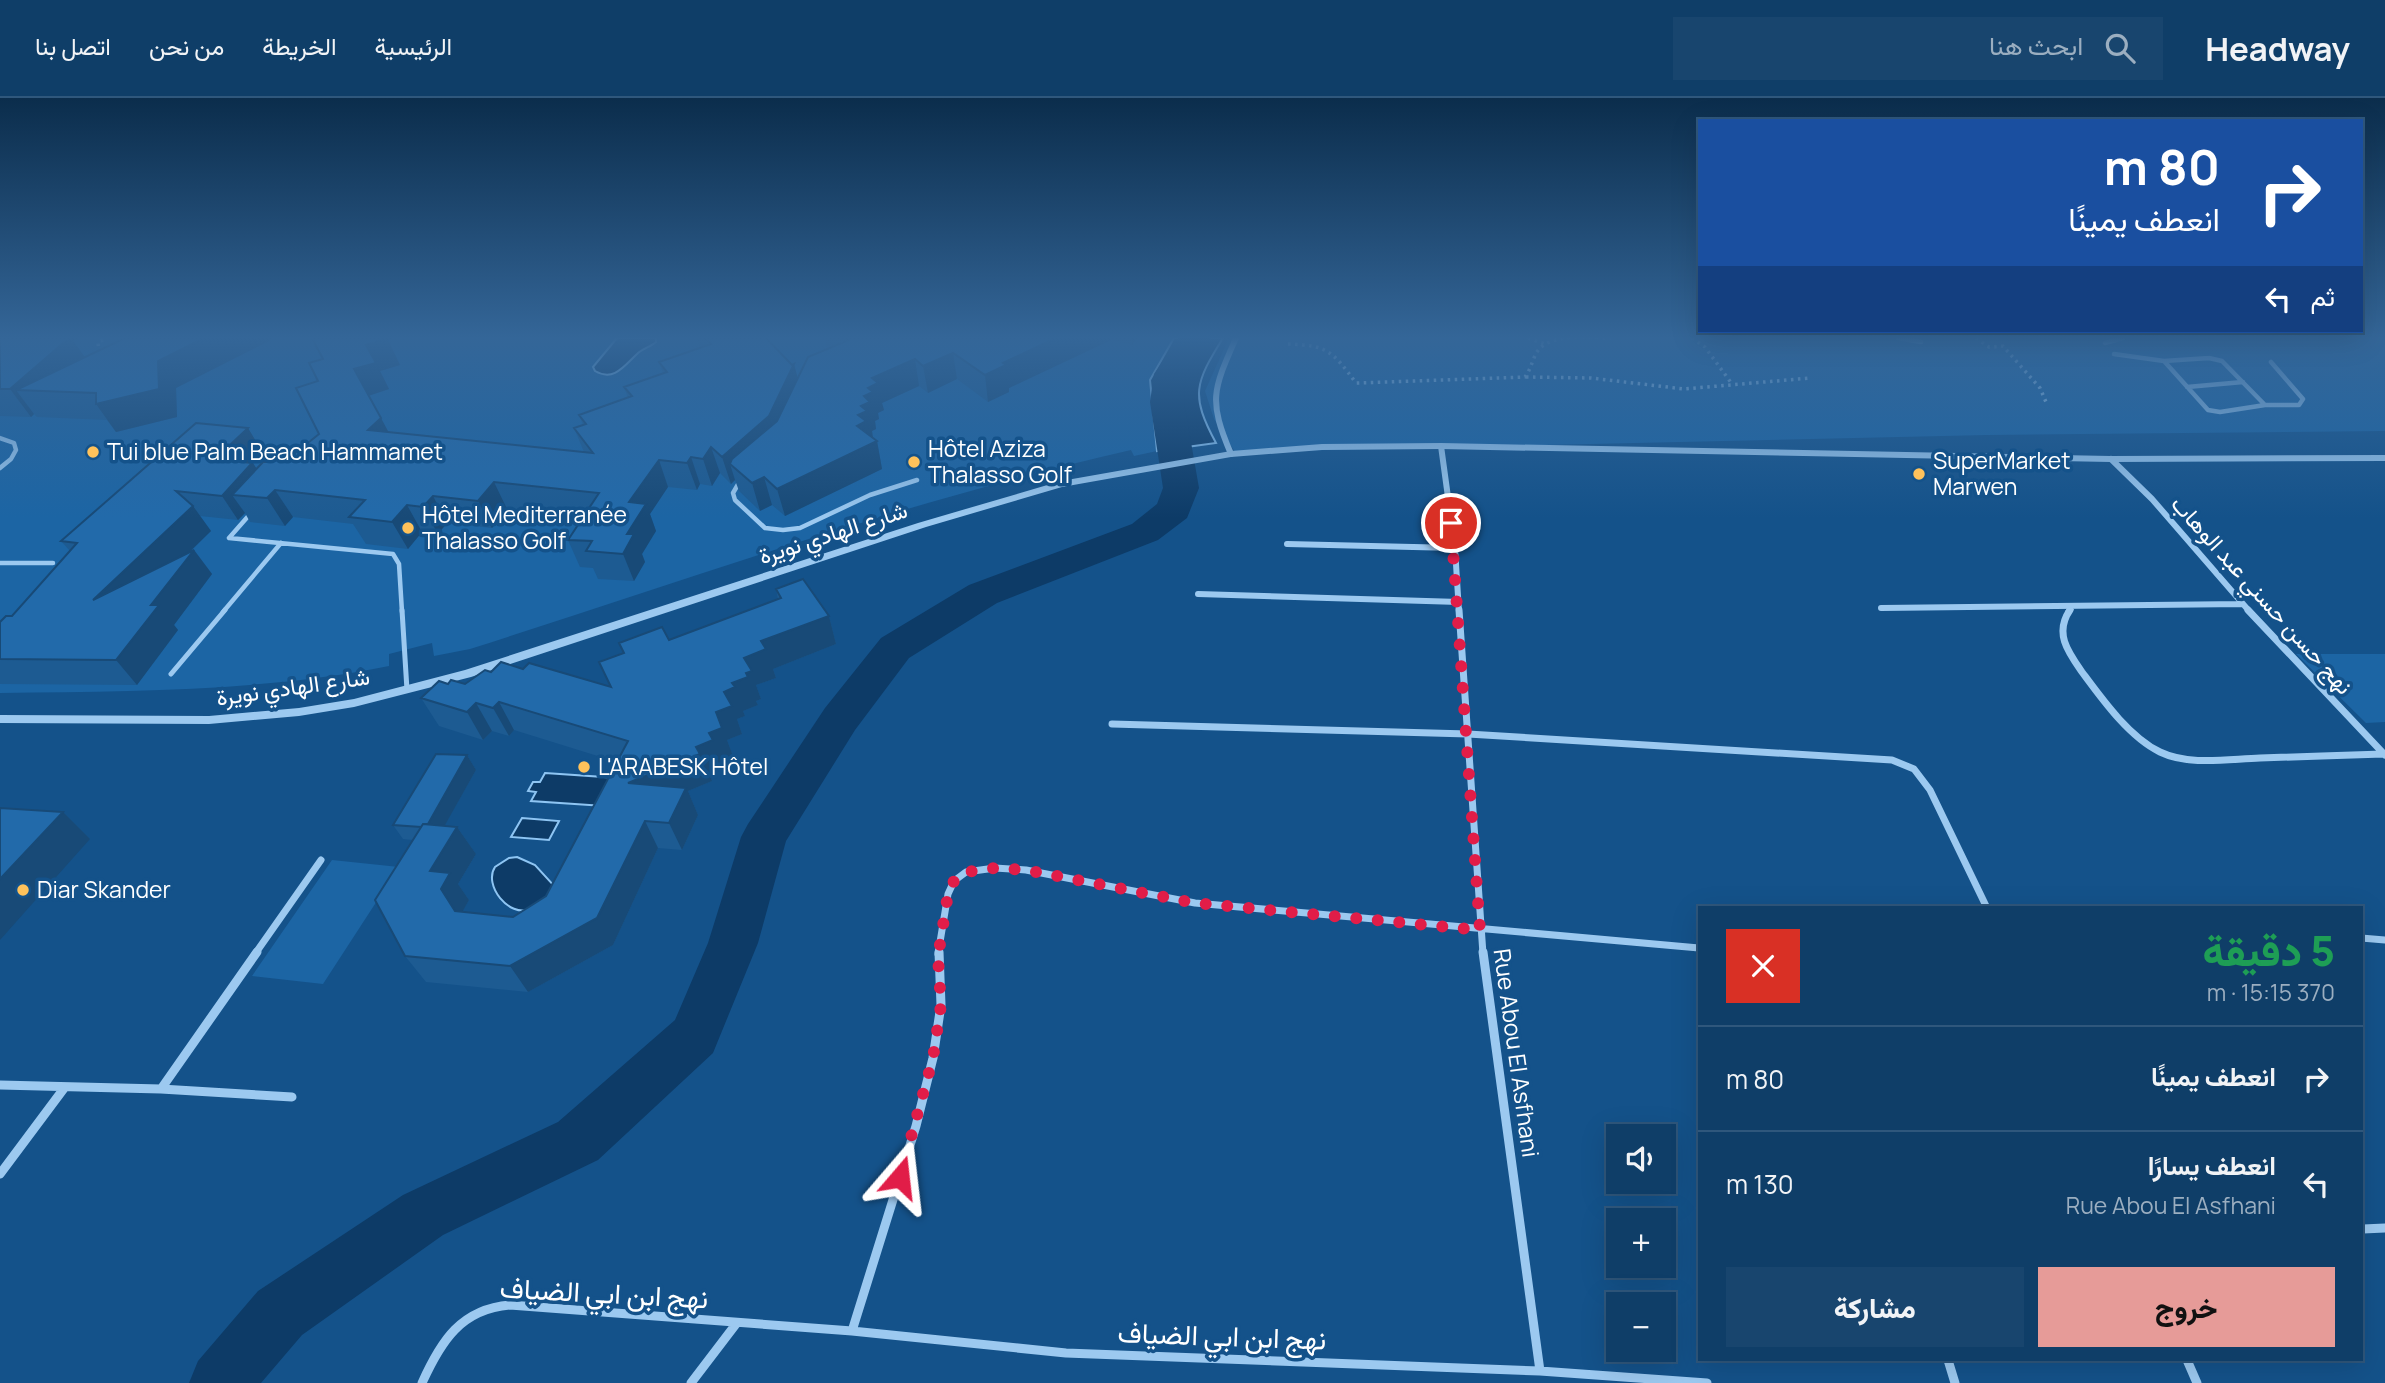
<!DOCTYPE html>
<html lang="ar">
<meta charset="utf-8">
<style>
body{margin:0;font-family:Manrope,Vazirmatn,sans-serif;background:#18456e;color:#f1f3f6;direction:rtl;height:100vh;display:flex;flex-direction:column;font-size:26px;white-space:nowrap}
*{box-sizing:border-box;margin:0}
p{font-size:23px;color:#9baec0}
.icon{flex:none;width:38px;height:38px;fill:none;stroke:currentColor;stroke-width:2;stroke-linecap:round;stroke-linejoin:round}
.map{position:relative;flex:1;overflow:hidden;direction:ltr}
.panel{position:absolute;left:1698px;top:808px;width:665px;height:455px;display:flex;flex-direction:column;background:#0f3e68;border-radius:0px;box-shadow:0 7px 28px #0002,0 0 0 2px #2f577c;direction:rtl}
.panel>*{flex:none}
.top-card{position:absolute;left:1698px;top:21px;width:665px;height:214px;border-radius:0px;box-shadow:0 7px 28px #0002,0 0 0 2px #2f577c;direction:rtl;background:#1a4fa0;color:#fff;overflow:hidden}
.tools{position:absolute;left:1606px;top:1026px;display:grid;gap:14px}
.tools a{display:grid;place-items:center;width:70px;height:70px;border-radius:0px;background:#0f3e68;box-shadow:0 7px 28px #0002,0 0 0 2px #2f577c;font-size:35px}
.pin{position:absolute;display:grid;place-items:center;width:60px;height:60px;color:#fff;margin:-30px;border:4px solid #fff;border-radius:50%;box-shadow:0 2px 7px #0007}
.me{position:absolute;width:77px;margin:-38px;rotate:17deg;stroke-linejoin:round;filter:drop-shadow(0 0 5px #0008)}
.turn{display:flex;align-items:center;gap:24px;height:147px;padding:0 28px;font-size:32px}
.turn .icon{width:91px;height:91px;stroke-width:2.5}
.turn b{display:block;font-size:49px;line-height:60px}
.then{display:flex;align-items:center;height:66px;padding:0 28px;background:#0003;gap:14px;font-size:26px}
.round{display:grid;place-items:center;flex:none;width:74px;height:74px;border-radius:0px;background:#18456e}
.headline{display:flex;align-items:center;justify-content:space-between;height:119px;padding:0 28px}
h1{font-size:42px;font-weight:800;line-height:52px;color:#1e9e55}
.cta{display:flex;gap:14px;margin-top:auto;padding:14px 28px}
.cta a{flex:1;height:80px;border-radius:0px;background:#e69b98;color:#111;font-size:28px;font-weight:800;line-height:80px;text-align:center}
.cta a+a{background:#18456e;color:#f1f3f6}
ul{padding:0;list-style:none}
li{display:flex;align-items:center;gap:21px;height:105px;padding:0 28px;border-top:2px solid #2f577c}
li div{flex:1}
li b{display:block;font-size:26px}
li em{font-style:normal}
header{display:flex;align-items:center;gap:42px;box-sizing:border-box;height:98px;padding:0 35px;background:#0f3e68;border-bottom:2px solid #2f577c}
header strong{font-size:33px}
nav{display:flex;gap:38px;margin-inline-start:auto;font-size:24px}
.search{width:490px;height:63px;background:#18456e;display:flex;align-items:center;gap:18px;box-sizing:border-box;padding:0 24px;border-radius:0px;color:#9baec0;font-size:26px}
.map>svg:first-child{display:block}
</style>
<header>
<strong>Headway</strong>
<div class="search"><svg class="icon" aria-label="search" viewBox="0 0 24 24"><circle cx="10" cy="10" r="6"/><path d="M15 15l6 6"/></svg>ابحث هنا</div>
<nav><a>الرئيسية</a><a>الخريطة</a><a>من نحن</a><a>اتصل بنا</a></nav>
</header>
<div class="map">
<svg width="2385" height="1285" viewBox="0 0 2385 1285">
<rect width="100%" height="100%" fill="#14528a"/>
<!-- green -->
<path fill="#1c65a4" d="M0,240h1174l-24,42 7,71 -23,5 -3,-6c-225,51 -442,129 -661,199l-36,7 -2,-13 -43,11v12c-129,26 -258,25 -389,27z
M1229,240h1156v93l-398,4 -752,17 -21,-33 -9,-28z
M2296,556h89v68l-19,1z
M332,762l67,7 -76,117 -71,-8z"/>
<!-- water -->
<path fill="#0d3b67" stroke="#8ec5f3" stroke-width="2" d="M617,240h39v4c-6,5 -14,7 -19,12 -13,12 -23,28 -42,17l-2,-4z
M1174,240h49c-28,45 -33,57 -7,105l-59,8 -7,-71z
M545,675l73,5 -14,28 -73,-5 5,-9 -8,-1 5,-9h7z
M522,720l37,3 -10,19 -38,-3z
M517,759l18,8 22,24c-8,6 -18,16 -27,20 -21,9 -47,-24 -35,-42l14,-9z"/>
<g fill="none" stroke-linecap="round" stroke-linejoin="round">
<!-- river -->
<path fill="#0d3b67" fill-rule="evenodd" d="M1178,240h32l-24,36 -2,28 15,86 -12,30 -29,22 -161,63 -88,55 -54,72 -69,111 -28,102 -45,110 -115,107 -155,75 -141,100 -41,48h-72l9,-22 60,-70 145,-96 155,-73 117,-102 33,-77 33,-106 7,-13 77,-116 56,-70 88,-53 163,-61 25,-20 6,-16 -13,-86 4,-28z"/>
<!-- path -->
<path stroke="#9cc9f0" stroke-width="3.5" stroke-dasharray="2.5 4.5" stroke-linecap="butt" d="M1528,240l17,6
M1692,240l13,9 27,37
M1976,240l13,9 14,-1 37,42 6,14
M1288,246c40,1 45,8 68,39l169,-6c7,-9 8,-22 15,-29 16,-15 51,-10 71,-10
M99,255l-1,-11 9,-4
M1526,279l65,1 93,11 126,-11"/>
<!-- service-far1 -->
<path stroke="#9cc9f0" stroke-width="4.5" d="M1898,240l23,4
M2105,245l18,-5
M2114,256l50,7
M2209,260l13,3 43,44 -45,7 -12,-2 -44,-49z
M2187,289l56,-5
M2265,307h34l4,-6 -32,-37
M0,340l14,5 2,7 -5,9 -11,9
M740,383l-7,12 2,7 30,28 18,2 17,-2 70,-33 47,-15
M251,415l-22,25 164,16 6,10 3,48
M0,465h53
M223,514l58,-69"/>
<!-- service -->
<path stroke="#9cc9f0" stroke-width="5" d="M402,512l5,80
M171,576l54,-64"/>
<!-- minor-far2 -->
<path stroke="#9cc9f0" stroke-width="6" d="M1441,348l14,102 4,64
M1231,356c-23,-54 -18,-64 5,-116
M2111,361l41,40 98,113
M1287,446l168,4
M1198,496l261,8
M1881,510l362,-4
M2068,514l4,-5"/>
<!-- minor-far1 -->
<path stroke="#9cc9f0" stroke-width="7" d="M1459,512l24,344
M2070,512c-16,23 -2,42 12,62 20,27 47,65 78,80 29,14 68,7 100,6 41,-1 82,-3 123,-4
M2248,512l137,145
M1112,626l356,10 424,26 22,9 16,21 57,118
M2361,840l24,2
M255,856l66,-94
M938,856l10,-60 6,-13 12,-9 29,-4 31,2 169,33 504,45"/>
<!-- minor -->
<path stroke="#9cc9f0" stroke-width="9" d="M1483,854l57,419
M0,987l161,4 131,8
M161,991l96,-137
M0,1076l65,-87
M2363,1131l22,-1
M852,1233l64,-205 17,-68 8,-53 -2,-53
M1948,1262l7,23
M2187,1262l10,23
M422,1285c19,-42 39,-74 88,-78l342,26 214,22 474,18 167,12
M691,1285l45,-59"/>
<!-- tertiary -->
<path fill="#9cc9f0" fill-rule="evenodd" d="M1441,345l670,13 274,-1v6l-274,1 -670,-13 -119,1 -91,7 -169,30 -136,40 -455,150 -117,30 -55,9 -90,8 -209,-1v-8l209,1 90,-8 55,-9 111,-29 453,-147 143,-42 170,-30 91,-7z"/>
</g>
<!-- wall -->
<path fill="#1d5b92" d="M0,240l73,3 12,16 184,-16 -93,47 1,29 -61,15 -9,-12 -70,-3 -3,-3 -3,3 -31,-1z
M697,240h69l32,40 32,-30 -4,-3 -1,-7h312l-5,7 -21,-5 -102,48v4l-21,10 -31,-23 -29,14 -9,-7 -37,17 2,7 -6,3 1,6 -4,2 1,8 -4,2 1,8 4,2 5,28 -97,47 -13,-11 -12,6 -21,-20 -4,-11 -4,4 -11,-11 -8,13 -12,-2 -3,6 -29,-3 -18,27 6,17 -14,23 3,8 -11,19 -36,-2 -5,-11 -13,-1 -12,-27 15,-23 -76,-8 -15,19 -45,-5 -9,11 -16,-2 -14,17 -42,-5 -13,-20 -60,-7 -8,9 -35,-4 -5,-9 -7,7 -38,-4 11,15 -21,21 4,-2 18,24 -38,51 4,5 -41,55 -137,-1v-62l12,-6 58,-65 -9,-10 202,-88 -10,10 3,6 15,-7 17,-3 31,-25 -1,-53 70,-41 12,25 -20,6 9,18 -21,7 20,36 196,20 -10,-24 9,-3 -4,-10 49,-17 -4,-11 39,-14 -4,-11 41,-14z
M776,491l53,27 7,28 -63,25 3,9 -20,7 5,14 -5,2 2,4 -15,6 2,5 -8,3 5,15 -15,6 6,16 -12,5 3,7 -15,6 3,7 -24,10 10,24 -16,35 -24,-2 -45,97 -85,47 -102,-10 -21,-26 8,-116 -10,-1 -10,-14 74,-70 9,15 -32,56 13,1 19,27 -18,30 11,16 -7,12 51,5 33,-21 71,-134 -103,-32 -5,6 -17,-5 -9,9 -44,-14 -18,-28 27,-14h17l26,-12 32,-3 88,18 58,-47 109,-41z"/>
<!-- shaded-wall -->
<path fill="#184a77" d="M40,240h37l-4,3 17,23 -74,26 18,24 -3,3 -21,-28z
M204,240h68l-3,3 -93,47 1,29 -61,15 -20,-28 62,-43z
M385,240h9l-6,2 12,25 -20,6 9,18 -21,7 -14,-27 12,-24z
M1056,240h55v2l-102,48v4l-21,10 -3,-27 18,-12z
M1132,240h5l-5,7z
M953,255l4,26 -29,14 -5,-27z
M915,261l4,27 -37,17 2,7 -6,3 1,6 -4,2 1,8 -4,2 1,8 4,2 5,28 -97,47 -8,-27 80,-63 7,-30 8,-18z
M794,266l7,26 -25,53 -46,21 5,16 -4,4 -9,-27z
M381,320l14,26 -27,-14z
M248,330l15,25 -10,10 15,24 -36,8 13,18 -7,7 -16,-24 -7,-37z
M711,349l9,26 -8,13 -9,-27z
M691,359l9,27 -3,6 -10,-27z
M659,362l9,27 -18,27 6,17 -14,23 3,8 -11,19 -11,-27 4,-20 2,-32z
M764,379l8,28 -12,6 -8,-28z
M494,384l13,27 -15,19 -14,-27z
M275,392l18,27 -8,9 -18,-28z
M433,398l14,27 -9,11 -15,-27z
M407,407l15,27 -14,17 -16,-27z
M193,408l18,25 -97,94 -21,-25z
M194,452l18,24 -38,51 4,5 -41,55 -21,-25 35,-55z
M829,518l7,28 -63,25 3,9 -20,7 5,14 -5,2 2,4 -15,6 2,5 -8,3 5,15 -15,6 6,16 -12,5 3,7 -15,6 3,7 -24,10 10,24 -16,35 -13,-27 -41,-40 68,-36 13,-14 15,-41 8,-9 14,-10 -2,-15 17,-17z
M499,604l15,28 -5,6 -16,-28z
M476,605l16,28 -9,9 -16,-28z
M467,657l9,15 -40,71 -10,-14z
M63,714l27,27 -90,101v-61z
M645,723l13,27 -45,97 -85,47 -18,-26z
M457,729l19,27 -18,30 11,16 -9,16 -5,-5 -25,-40z"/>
<!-- building -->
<path fill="#226aaa" stroke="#184a77" stroke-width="2" d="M0,240h69l-59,51h-10z
M125,240h79l-46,23 1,28 -63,15v-11l-80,-3z
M312,240h75l-21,7 10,18 -22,6 27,49 -13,12 225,23 -19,-25 12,-4 -7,-9 53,-19 -8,-9 43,-15 -8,-10 52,-18 -6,-6h61l26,27 2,-1 -25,52 -47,41 -11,-10 -8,12 -12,-2 -4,6 -28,-3 -30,42 17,2 -19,30h7l-11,20 -37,-3 6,-10 -24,-1 31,-47 -105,-11 -16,19 -45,-5 -10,11 -16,-2 -15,17 -43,-5 16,-17 -90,-10 -8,8 -35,-3 31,-33h8l5,-5 12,2 31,-25 -23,-46 22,-7 -9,-18 14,-4z
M847,240h209l-53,25 3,2 -21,10 -32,-22 -30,13 -8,-7 -43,19 6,5 -10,5 5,4 -9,4 6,6 -9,4 6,5 -9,4 8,6 -9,5 20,15 -100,48 -13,-12 -12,6 -22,-19 2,-5 45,-38 31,-64 41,-17z
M196,325l52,5 -33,31 37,4 -30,33 -46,-5 17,15 -100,94 101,-50 -43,55h8l-43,55 -116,-1v-37l6,-6h6l65,-73 -16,-2z
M803,481l26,37 -68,25 5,8 -22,9 8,13 -6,2 2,4 -16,6 3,4 -11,5 8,14 -16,6 6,16 -13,5 4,7 -17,7 4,7 -72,29 58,5 -17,35 -24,-2 -48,97 -87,48 -105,-10 -30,-56 48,-76 34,3 -27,44 20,2 -9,16 14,22 58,6 33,-21 82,-155 -129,-39 -6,6 -17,-5 -9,9 -46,-14 18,-17 9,3 3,-4 14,4 20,-14 6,2 10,-10 22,7 6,-6 82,24 -12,-25 25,-9 -5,-10 43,-16 7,13 112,-42 -5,-9z
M436,656l31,1 -39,69h-5l-2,3 -28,-2z
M0,710l63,4 -63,67z"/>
<!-- sky -->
<linearGradient id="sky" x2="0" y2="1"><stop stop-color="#0b2d4c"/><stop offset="0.57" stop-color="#346698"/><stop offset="1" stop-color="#346698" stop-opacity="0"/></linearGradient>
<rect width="2385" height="420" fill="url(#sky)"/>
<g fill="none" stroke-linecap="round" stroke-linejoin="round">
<!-- route -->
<path stroke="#e11d48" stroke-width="12" stroke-dasharray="0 21.6" d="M900,1079l33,-119 8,-53 -3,-48 10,-63 6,-13 12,-9 29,-4 31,2 169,33 285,27 -29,-407"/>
</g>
<!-- markers -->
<g fill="#ffc25b" stroke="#14528a" stroke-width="2.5">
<circle cx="93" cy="354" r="7"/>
<circle cx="914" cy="364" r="7"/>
<circle cx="1919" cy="376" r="7"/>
<circle cx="408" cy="430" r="7"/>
<circle cx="584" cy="669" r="7"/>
<circle cx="23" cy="792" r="7"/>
</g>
<g text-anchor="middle" stroke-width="7" stroke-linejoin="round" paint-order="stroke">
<!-- poi labels -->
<g font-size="23" fill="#fff" stroke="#14528a" text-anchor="start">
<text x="928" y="359">Hôtel Aziza<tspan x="928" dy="26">Thalasso Golf</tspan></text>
<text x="107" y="362">Tui blue Palm Beach Hammamet</text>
<text x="1933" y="371">SuperMarket<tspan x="1933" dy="26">Marwen</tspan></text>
<text x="422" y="425">Hôtel Mediterranée<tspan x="422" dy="26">Thalasso Golf</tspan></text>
<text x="598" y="677">L'ARABESK Hôtel</text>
<text x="37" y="800">Diar Skander</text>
</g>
<!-- street labels -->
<g font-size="23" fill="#fff" stroke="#14528a">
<text transform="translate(833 435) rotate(-18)" y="8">شارع الهادي نويرة</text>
<text transform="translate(2262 497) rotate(48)" y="8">نهج حسن حسني عبد الوهاب</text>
<text transform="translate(293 589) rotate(-8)" y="8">شارع الهادي نويرة</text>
<text transform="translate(1516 955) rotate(82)" y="8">Rue Abou El Asfhani</text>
</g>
<!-- near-street labels -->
<g font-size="28" fill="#fff" stroke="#14528a">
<text transform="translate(604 1195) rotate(3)" y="10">نهج ابن ابي الضياف</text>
<text transform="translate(1222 1238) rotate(2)" y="10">نهج ابن ابي الضياف</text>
</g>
</g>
</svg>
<div class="tools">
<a><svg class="icon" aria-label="sound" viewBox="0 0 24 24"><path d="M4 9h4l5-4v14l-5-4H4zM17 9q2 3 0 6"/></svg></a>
<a>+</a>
<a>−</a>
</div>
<div class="pin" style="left:1451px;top:425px;background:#d93025"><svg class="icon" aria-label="arrive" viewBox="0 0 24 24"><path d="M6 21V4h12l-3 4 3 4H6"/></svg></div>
<svg class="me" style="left:900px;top:1079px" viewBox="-20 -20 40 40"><path d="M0-17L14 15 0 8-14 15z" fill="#e11d48" stroke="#fff" stroke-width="4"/></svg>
<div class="top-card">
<div class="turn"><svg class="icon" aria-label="right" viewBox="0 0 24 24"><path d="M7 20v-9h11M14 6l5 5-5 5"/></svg><div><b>80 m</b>انعطف يمينًا</div></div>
<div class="then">ثم<svg class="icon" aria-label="left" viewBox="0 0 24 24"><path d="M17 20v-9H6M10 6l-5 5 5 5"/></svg></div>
</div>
<section class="panel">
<div class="headline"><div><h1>5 دقيقة</h1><p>370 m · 15:15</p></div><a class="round" style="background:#d93025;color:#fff"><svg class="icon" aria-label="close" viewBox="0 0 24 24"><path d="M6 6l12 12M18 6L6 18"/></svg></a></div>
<ul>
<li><svg class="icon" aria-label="right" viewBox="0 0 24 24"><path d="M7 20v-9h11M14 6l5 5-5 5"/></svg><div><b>انعطف يمينًا</b></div><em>80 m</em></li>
<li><svg class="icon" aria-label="left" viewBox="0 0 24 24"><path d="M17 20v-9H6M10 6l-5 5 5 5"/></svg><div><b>انعطف يسارًا</b><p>Rue Abou El Asfhani</p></div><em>130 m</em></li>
</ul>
<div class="cta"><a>خروج</a><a>مشاركة</a></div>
</section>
</div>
